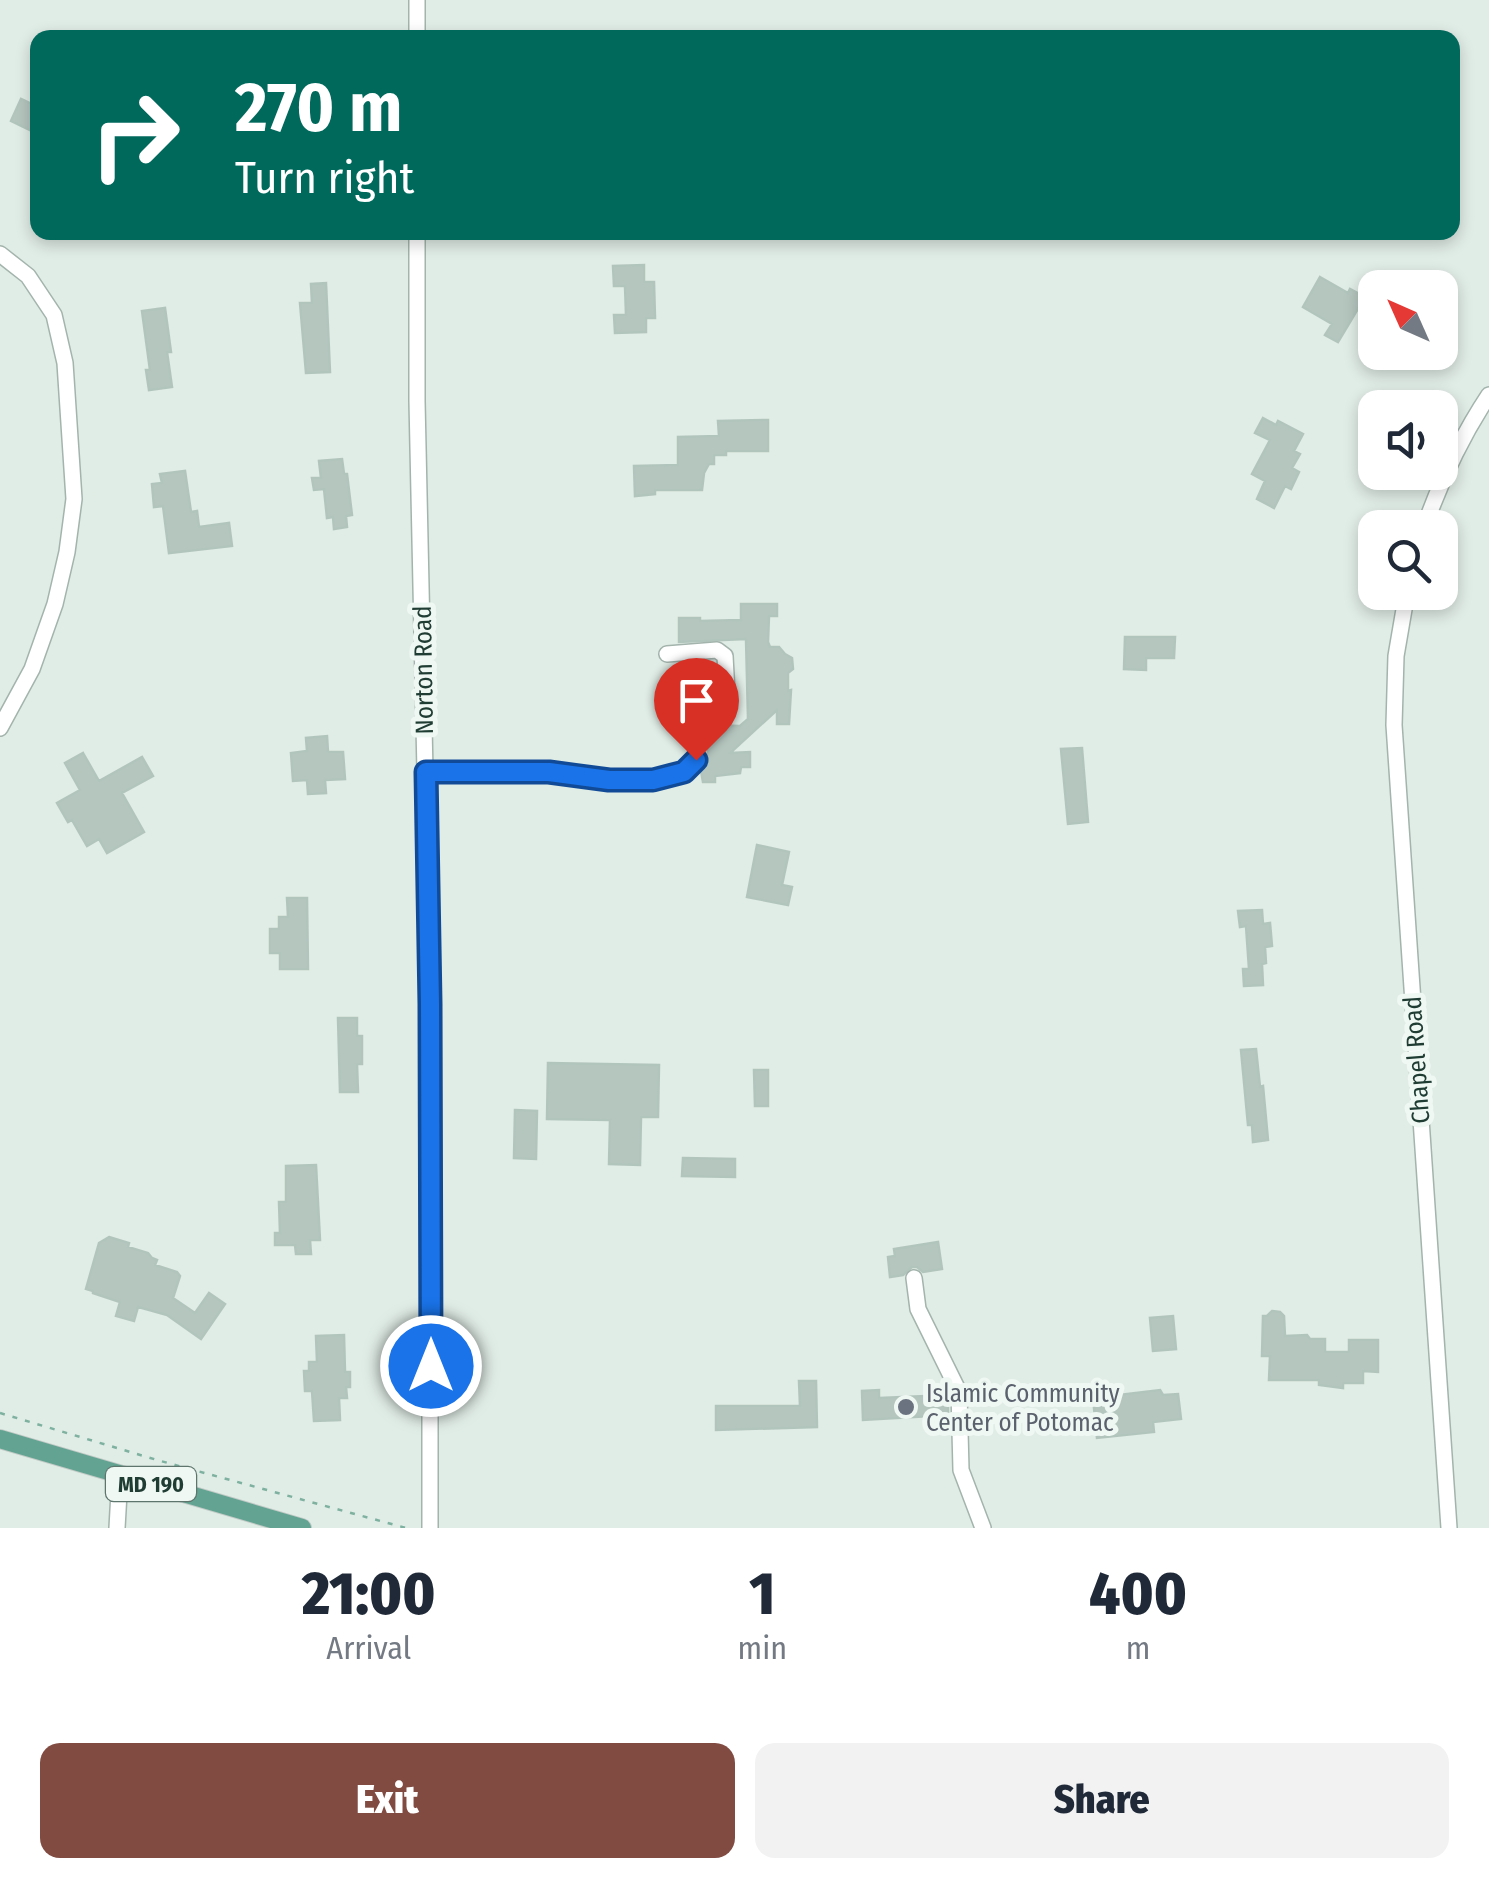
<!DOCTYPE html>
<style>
body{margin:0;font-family:"Fira Sans Condensed",sans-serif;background:#f2f2f3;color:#1f2937;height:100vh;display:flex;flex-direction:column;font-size:38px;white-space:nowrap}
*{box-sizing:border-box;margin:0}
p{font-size:32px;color:#747a83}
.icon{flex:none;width:55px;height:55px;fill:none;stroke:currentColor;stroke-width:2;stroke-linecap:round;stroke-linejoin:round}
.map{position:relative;height:1528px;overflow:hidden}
.drawer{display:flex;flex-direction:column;background:#fff;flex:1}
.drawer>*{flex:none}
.banner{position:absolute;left:30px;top:30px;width:1430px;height:210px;border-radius:20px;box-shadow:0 5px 15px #0003;background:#00695c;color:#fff;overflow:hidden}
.needle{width:65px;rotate:315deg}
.buttons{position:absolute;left:1358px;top:270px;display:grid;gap:20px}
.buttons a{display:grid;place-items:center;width:100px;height:100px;border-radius:20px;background:#fff;box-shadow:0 5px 15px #0003;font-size:50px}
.pin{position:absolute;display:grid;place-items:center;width:85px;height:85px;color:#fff;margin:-102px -42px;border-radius:50% 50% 50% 0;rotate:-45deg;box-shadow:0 0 10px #0007}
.pin .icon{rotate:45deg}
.me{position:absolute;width:110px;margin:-55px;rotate:0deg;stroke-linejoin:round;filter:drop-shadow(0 0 8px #0008)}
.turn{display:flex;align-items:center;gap:35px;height:210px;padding:0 40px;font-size:45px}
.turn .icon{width:130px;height:130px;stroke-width:2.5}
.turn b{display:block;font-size:70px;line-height:85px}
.eta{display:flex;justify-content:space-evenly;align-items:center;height:170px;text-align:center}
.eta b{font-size:60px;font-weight:800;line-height:70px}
.action{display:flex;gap:20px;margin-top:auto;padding:20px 40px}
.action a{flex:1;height:115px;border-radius:20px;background:#814b42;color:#fff;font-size:40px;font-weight:800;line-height:115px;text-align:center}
.action a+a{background:#f2f2f3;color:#1f2937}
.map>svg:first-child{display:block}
</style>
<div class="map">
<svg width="1489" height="1528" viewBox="0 0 1489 1528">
<rect width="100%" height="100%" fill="#e0ece6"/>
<!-- building -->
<path fill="#b5c6bf" stroke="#b2c5bd" stroke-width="2.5" d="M21,99l17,8v27l-27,-13z
M644,265v17h10l1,36h-9v14l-31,1 -1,-18h12l-1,-29h-11l-1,-20z
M1320,277l28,16 2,-4 15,8 -27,45 -13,-7 7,-11 -29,-17z
M326,283l4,89 -24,1 -6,-70h12l-1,-19z
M165,308l6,44h-4l5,35 -23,3 -3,-20h4l-8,-59z
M1263,418l13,7 2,-4 25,13 -9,17 6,3 -8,14 7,4 -8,17 -6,-3 -11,22 -17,-9 8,-18 -13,-7 18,-34 -15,-7z
M768,420v31h-42v4h-12v9h-5l-5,9 -2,17h-47v4l-20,2 -1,-30 44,-1v-28l41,-1 -1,-15z
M342,459l2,15h3l5,41 -6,1 1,11 -13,2 -1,-12 -6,1 -3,-29 -10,1 -2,-12h9l-2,-17z
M185,471l6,41 6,-1 2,16 30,-4 3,23 -63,7 -6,-47 -9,1 -2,-23 10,-1 -2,-9z
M741,604h36v12h-8l-1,26 2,5h9l6,7 7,4 1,11 -5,4v18l3,-1 -2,34h-12v-14l-47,43 20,-1v15h-9l-1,6 -25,3v6h-12l-2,-11 6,-10 3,-36 30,1 8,-7 -2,-80 -67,3v-24h21v3l41,-1z
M1125,637h50l-1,21h-28v12l-22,-1z
M327,736l1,16h15l2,27 -20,1 1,13 -18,1 -1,-14 -14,1 -2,-28 16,-2 -1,-13z
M1082,748l6,74 -20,2 -7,-75z
M83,753l16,28 43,-24 11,19 -31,17 22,39 -37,21 -8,-14 -12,7 -15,-26 -4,2 -11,-19 23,-13 -15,-27z
M757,845l32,7 -7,33 10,2 -4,18 -41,-8z
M287,898h20l1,71h-28v-16h-10v-24h9v-12h9z
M1262,910l1,14 7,-1 2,23 -7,1 1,16 -4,1 1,21 -19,1 -1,-17h6l-3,-43 -6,1 -2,-16z
M338,1018h19v18h5v28h-5l1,28h-18z
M1256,1049l4,38 3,-1 5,54 -15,2 -1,-17h-4l-7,-75z
M548,1063l111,2 -1,52h-17l-1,48 -31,-1 1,-44 -63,-1z
M754,1070h14v36h-13z
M515,1110l22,1 -1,48 -22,-1z
M683,1158l52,1v18l-53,-1z
M316,1165l4,75h-10l1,14h-15l-1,-9h-20v-12h5l-1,-31h7v-36z
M109,1237l20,6 -1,4 20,6 4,5 5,2 -2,5 22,7 3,4 -7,22 22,15 14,-20 16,11 -24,35 -34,-24 -25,-7 -4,-1 -4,14 -18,-5 4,-14 -27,-9v-2l-7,-2 13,-46z
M938,1242l4,27 -19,3 -6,-5h-5l-9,8 -13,2 -2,-20 7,-1 -1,-7z
M1272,1311l8,1 4,4 1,20 22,-1 3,4h15v13h24v-12h29v32l-15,-1v12h-20v5l-24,-3v-5h-50l1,-24h-8l1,-40h4z
M1173,1316l3,33 -23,2 -3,-33z
M344,1335l1,37h5v15h-4l1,11h-8l1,22 -26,1 -2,-30h-7l-1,-20h5v-9h8l-1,-26z
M799,1381h17l1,46 -101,3v-24h84z
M879,1390v8l69,-3v20l-85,5 -1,-29z
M1160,1390l3,5 15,-1 3,25 -28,3 1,10 -57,6 -4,-40z"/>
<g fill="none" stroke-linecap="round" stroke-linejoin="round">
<defs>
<path id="minor" d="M417,0v38
M417,232v169l13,603v524
M0,254l28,22 26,39 11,48 9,136 -7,53 -12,52 -23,65 -32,59
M1424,528c17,-48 37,-91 65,-133
M1407,592l-11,64 -2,69 55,803
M426,772h123l60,8h44l31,-8 12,-12 3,-45 23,-2 5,-20 -2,-37 -8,-6 -50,4
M914,1278l4,31 41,83 2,78 22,58
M117,1528l3,-53"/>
<path id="major" d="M0,1439l302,89"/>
</defs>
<!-- minor casing -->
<use href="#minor" stroke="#a3b4ad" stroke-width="18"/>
<!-- major casing -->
<use href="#major" stroke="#c1c9c6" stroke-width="20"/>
<!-- path -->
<path stroke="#7eb1a0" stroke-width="2.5" stroke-dasharray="5 8" stroke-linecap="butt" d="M0,1413l157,47 249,68"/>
<!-- minor -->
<use href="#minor" stroke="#fff" stroke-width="15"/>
<!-- major -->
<use href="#major" stroke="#62a491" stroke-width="18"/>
</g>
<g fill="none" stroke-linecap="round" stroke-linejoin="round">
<defs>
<path id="route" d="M431,1366l-1,-362 -4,-232h123l60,8h44l31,-8 12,-12"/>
</defs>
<!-- route casing -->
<use href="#route" stroke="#114b97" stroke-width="25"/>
<!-- route -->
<use href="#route" stroke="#1a73e8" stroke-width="18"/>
</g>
<!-- markers -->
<circle fill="#6b7280" stroke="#f0f8f4" stroke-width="4" cx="906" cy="1407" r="10"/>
<g text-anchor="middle" stroke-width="10" stroke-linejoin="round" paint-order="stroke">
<!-- shield labels -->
<rect fill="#f0f8f4" stroke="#5e756e" stroke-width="2.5" x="106" y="1467" width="90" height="34" rx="8"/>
<g font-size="22" font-weight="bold" fill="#203d34">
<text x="151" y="1492">MD 190</text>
</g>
<!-- street labels -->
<g font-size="25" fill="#203d34" stroke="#f0f8f4">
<text transform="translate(423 670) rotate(-91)" y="9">Norton Road</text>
<text transform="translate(1416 1060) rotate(-94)" y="9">Chapel Road</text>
</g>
<!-- worship labels -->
<g font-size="25" fill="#5b616d" stroke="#f0f8f4" text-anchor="start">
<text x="926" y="1402">Islamic Community<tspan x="926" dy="29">Center of Potomac</tspan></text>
</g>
</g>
</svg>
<div class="buttons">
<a><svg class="needle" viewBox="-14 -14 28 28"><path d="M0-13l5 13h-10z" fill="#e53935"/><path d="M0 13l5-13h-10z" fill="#747a83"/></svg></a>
<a><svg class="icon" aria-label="sound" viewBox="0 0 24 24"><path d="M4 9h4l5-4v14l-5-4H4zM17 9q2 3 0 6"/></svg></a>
<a><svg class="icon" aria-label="search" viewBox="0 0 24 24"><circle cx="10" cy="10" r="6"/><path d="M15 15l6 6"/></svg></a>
</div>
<div class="pin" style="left:696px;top:760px;background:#d93025"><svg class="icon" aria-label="arrive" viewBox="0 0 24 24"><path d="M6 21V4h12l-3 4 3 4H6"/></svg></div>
<svg class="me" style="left:431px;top:1366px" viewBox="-20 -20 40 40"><circle r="17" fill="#1a73e8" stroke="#fff" stroke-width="3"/><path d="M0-11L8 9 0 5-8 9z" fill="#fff"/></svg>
<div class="banner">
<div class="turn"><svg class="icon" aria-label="right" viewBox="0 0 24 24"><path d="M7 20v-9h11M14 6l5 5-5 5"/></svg><div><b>270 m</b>Turn right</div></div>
</div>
</div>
<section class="drawer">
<div class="eta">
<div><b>21:00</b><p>Arrival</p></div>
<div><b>1</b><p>min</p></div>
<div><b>400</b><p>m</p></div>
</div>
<div class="action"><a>Exit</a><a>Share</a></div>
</section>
